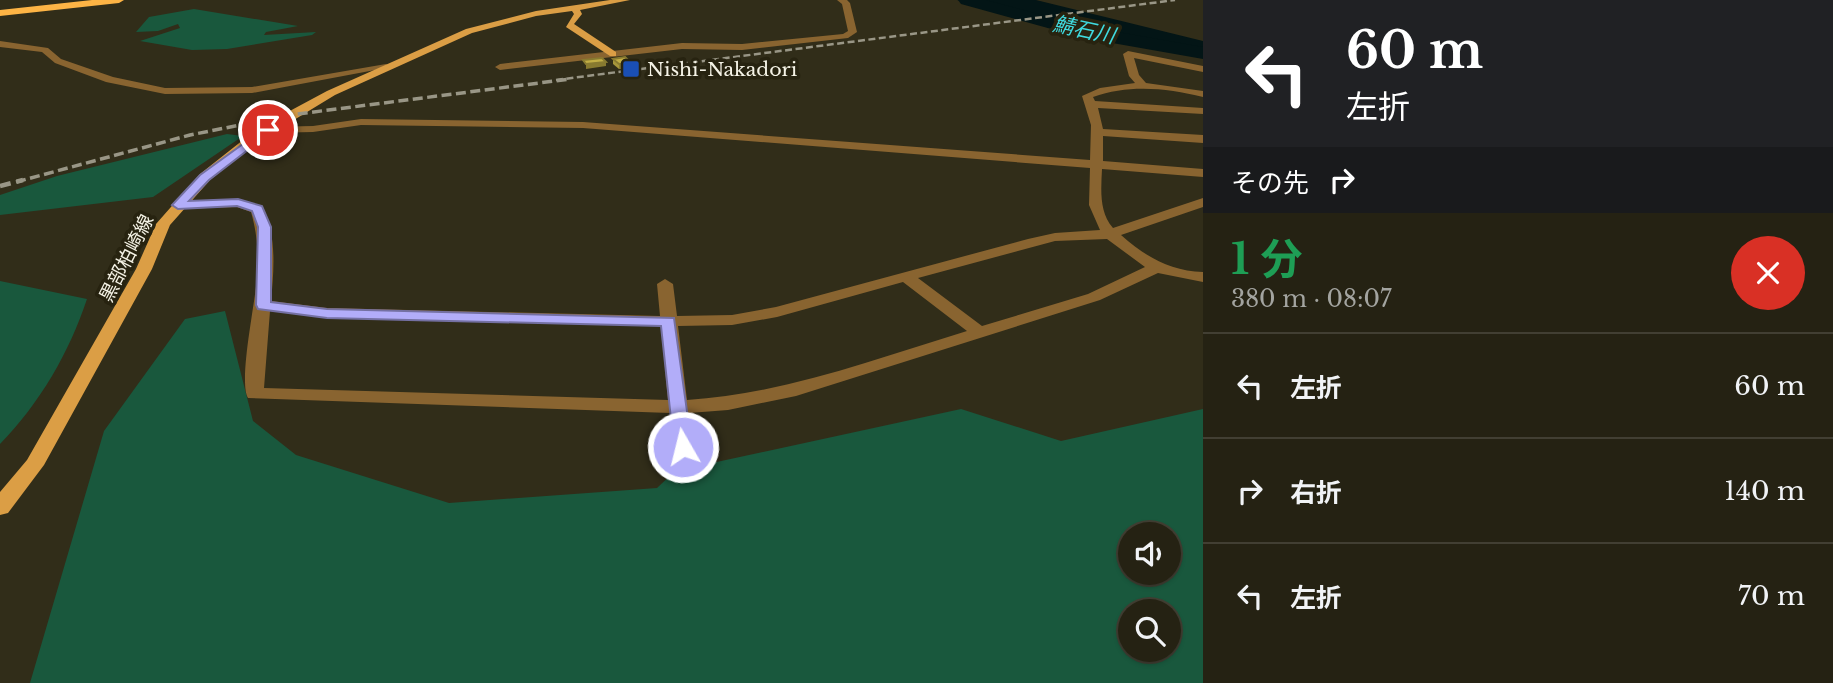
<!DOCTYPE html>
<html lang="ja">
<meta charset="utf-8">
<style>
body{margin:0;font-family:"Libre Baskerville","Noto Sans JP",serif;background:#312f21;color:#f1f3f6;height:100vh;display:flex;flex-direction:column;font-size:26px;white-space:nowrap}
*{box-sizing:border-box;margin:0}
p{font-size:23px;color:#a3a4a0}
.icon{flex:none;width:38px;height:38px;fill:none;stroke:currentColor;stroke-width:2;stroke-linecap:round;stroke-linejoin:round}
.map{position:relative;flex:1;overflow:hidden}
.sheet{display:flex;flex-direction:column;background:#252213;width:630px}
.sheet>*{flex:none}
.banner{background:#202124;color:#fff;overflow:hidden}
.controls{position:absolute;left:1118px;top:522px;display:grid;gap:14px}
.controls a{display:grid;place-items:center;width:63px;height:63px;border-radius:50%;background:#252213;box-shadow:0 2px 5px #0004,0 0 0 2px #423f33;font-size:35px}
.pin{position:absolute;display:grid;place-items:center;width:60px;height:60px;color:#fff;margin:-30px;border:4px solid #fff;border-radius:50%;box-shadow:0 2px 7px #0007}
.me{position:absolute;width:77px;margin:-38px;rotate:352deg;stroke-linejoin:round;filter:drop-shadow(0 0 5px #0008)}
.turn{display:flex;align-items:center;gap:24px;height:147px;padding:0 28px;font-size:32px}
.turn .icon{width:91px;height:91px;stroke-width:2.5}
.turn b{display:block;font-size:49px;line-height:60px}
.then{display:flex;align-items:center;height:66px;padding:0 28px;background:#0003;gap:14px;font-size:26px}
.round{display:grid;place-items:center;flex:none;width:74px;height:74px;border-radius:37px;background:#312f21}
.summary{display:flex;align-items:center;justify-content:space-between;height:119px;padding:0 28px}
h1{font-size:42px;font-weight:700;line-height:52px;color:#1e9e55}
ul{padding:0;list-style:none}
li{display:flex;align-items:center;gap:21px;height:105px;padding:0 28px;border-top:2px solid #423f33}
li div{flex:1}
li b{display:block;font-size:26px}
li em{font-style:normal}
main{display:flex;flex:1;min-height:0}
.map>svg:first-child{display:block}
</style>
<main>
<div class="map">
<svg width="1203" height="683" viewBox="0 0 1203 683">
<rect width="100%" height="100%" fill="#312d19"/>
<!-- green -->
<path fill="#19583d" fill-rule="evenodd" d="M194,9l104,17 -32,6 -2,3 52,-3 -4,3 -85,14 -35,1 -52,-9 40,-13 -2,-4 -20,7 -22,1 13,-15z
M227,134l16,2 -90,61 -153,18v-20l57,-19z
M0,281l87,18c-18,54 -47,104 -87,145z
M225,311l28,110 43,34 153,48 208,-15 18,-17 286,-62 100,32 142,-32v274h-1173l74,-252 81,-112zM1130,534h39v38h-39zM1130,611h39v38h-39z"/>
<!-- water -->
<path fill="#031516" d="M957,0h79l167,41v13l-153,-26z"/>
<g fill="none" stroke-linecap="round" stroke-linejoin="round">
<!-- river -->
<path fill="#031516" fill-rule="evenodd" d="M958,0h28l98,26 119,21v12l-119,-21 -123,-34z"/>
<!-- minor -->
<path fill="#896430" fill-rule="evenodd" d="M837,0h10l3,3 7,29 -9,6 -106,12 -60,-1 -182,21 -5,-3 5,-3 182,-21 60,1 101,-10 5,-3 -6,-27z
M0,41l48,7 13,11 52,18 52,11 87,-1 134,-23 5,3 -139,26 -87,1 -59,-12 -51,-19 -13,-11 -42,-5z
M1128,51l75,15v6l-69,-14 5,17 7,8 57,8v6c-36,-9 -74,-13 -110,0l2,4 108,7v6l-105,-6 5,21 100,6v8l-100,-7v25l100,8v8l-101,-8c-1,21 -3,43 11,59l90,-30v9l-82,28c25,22 49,36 82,37v10l-45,-9 -58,27 -304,96 -68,14 -39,3 4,34 -3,5h-14l-3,-5 -3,-34 -422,-15c-10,-17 8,-98 9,-122 2,-23 0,-43 -6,-64l-14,-5 -59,2 -7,-4 7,-4 60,-2 24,7c15,28 12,64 9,95l56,7 333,8 -3,-32 8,-5 8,5 4,32 55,-1 44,-8 252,-68 27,-6 45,-3 -11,-25 1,-37 -507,-40 -222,-3 -48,7 -45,1 -6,-3 6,-3 45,-1 48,-7 222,3 507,38 1,-35 -9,-29 18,-8 35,-5 -6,-7 -6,-22zM1107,239l38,28 -57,27 -106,32 -64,-48 137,-37zM903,282l64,49c-92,28 -183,63 -280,69l-9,-74 54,-1 45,-8zM270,311l57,7 334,8 7,74 -404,-12z"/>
<!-- major -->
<path fill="#db9e45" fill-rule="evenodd" d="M610,0h20l-50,10 2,4 -8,10 42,28v4h-6l-44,-29 8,-13 -2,-3 -36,5 -64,17 -137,62 -84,51 -41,34 -40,45 -18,44 -108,196 -36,48 -8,2v-23l27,-32 109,-191 20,-45 44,-50 43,-34 43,-27 41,-22 139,-62 70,-18z"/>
<!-- highway -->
<path fill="#fdb445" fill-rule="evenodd" d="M92,0h32l-5,3 -119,13v-6z"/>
<!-- rail-far2 -->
<path stroke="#999686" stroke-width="2.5" stroke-dasharray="7 3.5" stroke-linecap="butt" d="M556,80l619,-80"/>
<!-- rail-far1 -->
<path stroke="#999686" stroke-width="3.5" stroke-dasharray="10 4.5" stroke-linecap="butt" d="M16,182l174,-47 100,-20 280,-36"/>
<!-- rail -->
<path stroke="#999686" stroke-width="4.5" stroke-dasharray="11 6" stroke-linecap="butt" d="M0,186l23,-6"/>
</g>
<!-- wall -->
<path fill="#a7963b" d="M613,59l18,4v5l-12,1 -6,-5z"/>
<!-- shaded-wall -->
<path fill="#887a30" d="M606,62v4l-20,3v-5z
M631,63v5l-12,1v-5z"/>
<!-- building -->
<path fill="#c2ae45" stroke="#887a30" stroke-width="2" d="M625,57l6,6 -12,1 -6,-5z
M602,58l4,4 -20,2 -3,-4z"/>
<!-- route -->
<path fill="#b2adf9" stroke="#7470a2" stroke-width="2" d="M265,128l9,2 -65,50 -20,21 49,-2 24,7 9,21v75l56,7 347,9 18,129 -3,5h-13l-2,-5 -13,-121 -334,-8 -69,-9 -2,-4 2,-78 -6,-16 -15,-5 -59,3 -6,-4 28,-30z"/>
<!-- markers -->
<rect fill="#1a4fb4" stroke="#272310" stroke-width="2.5" x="622" y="60" width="18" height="18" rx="3.5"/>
<g text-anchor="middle" stroke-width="7" stroke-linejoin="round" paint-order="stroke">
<!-- far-poi labels -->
<g font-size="19" fill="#f5f3e6" stroke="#272310" text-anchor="start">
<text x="647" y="76">Nishi-Nakadori</text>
</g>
<!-- far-street labels -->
<g font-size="19" fill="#f5f3e6" stroke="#272310">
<text transform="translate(126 258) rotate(-63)" y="7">黒部柏崎線</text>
</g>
<!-- far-water labels -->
<g font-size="21" font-style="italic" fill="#3fdadf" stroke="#272310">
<text transform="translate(1084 30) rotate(12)" y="7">鯖石川</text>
</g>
</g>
</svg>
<div class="controls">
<a><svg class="icon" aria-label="sound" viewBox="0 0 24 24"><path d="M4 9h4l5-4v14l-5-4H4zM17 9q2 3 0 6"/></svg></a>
<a><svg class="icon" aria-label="search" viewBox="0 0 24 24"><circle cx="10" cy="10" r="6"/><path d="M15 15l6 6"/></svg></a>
</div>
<div class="pin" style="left:268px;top:130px;background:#d93025"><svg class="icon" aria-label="arrive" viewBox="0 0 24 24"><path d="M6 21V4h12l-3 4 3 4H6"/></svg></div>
<svg class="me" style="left:683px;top:447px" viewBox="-20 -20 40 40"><circle r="17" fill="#b2adf9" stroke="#fff" stroke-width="3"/><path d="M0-11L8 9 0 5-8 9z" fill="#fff"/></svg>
</div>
<section class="sheet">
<div class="banner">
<div class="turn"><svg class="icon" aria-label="left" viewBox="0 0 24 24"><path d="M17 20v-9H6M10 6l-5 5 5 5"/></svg><div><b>60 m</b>左折</div></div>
<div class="then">その先<svg class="icon" aria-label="right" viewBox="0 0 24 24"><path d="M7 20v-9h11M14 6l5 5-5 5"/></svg></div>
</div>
<div class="summary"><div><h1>1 分</h1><p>380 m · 08:07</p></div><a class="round" style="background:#d93025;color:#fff"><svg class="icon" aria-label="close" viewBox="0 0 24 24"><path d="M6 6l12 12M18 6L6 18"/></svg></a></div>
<ul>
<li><svg class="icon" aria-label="left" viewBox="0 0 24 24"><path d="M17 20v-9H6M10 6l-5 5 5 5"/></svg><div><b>左折</b></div><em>60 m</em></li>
<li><svg class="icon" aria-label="right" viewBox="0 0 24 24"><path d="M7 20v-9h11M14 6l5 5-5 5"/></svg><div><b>右折</b></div><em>140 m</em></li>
<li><svg class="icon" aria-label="left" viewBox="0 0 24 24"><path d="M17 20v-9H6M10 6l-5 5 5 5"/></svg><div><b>左折</b></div><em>70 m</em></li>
</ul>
</section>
</main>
